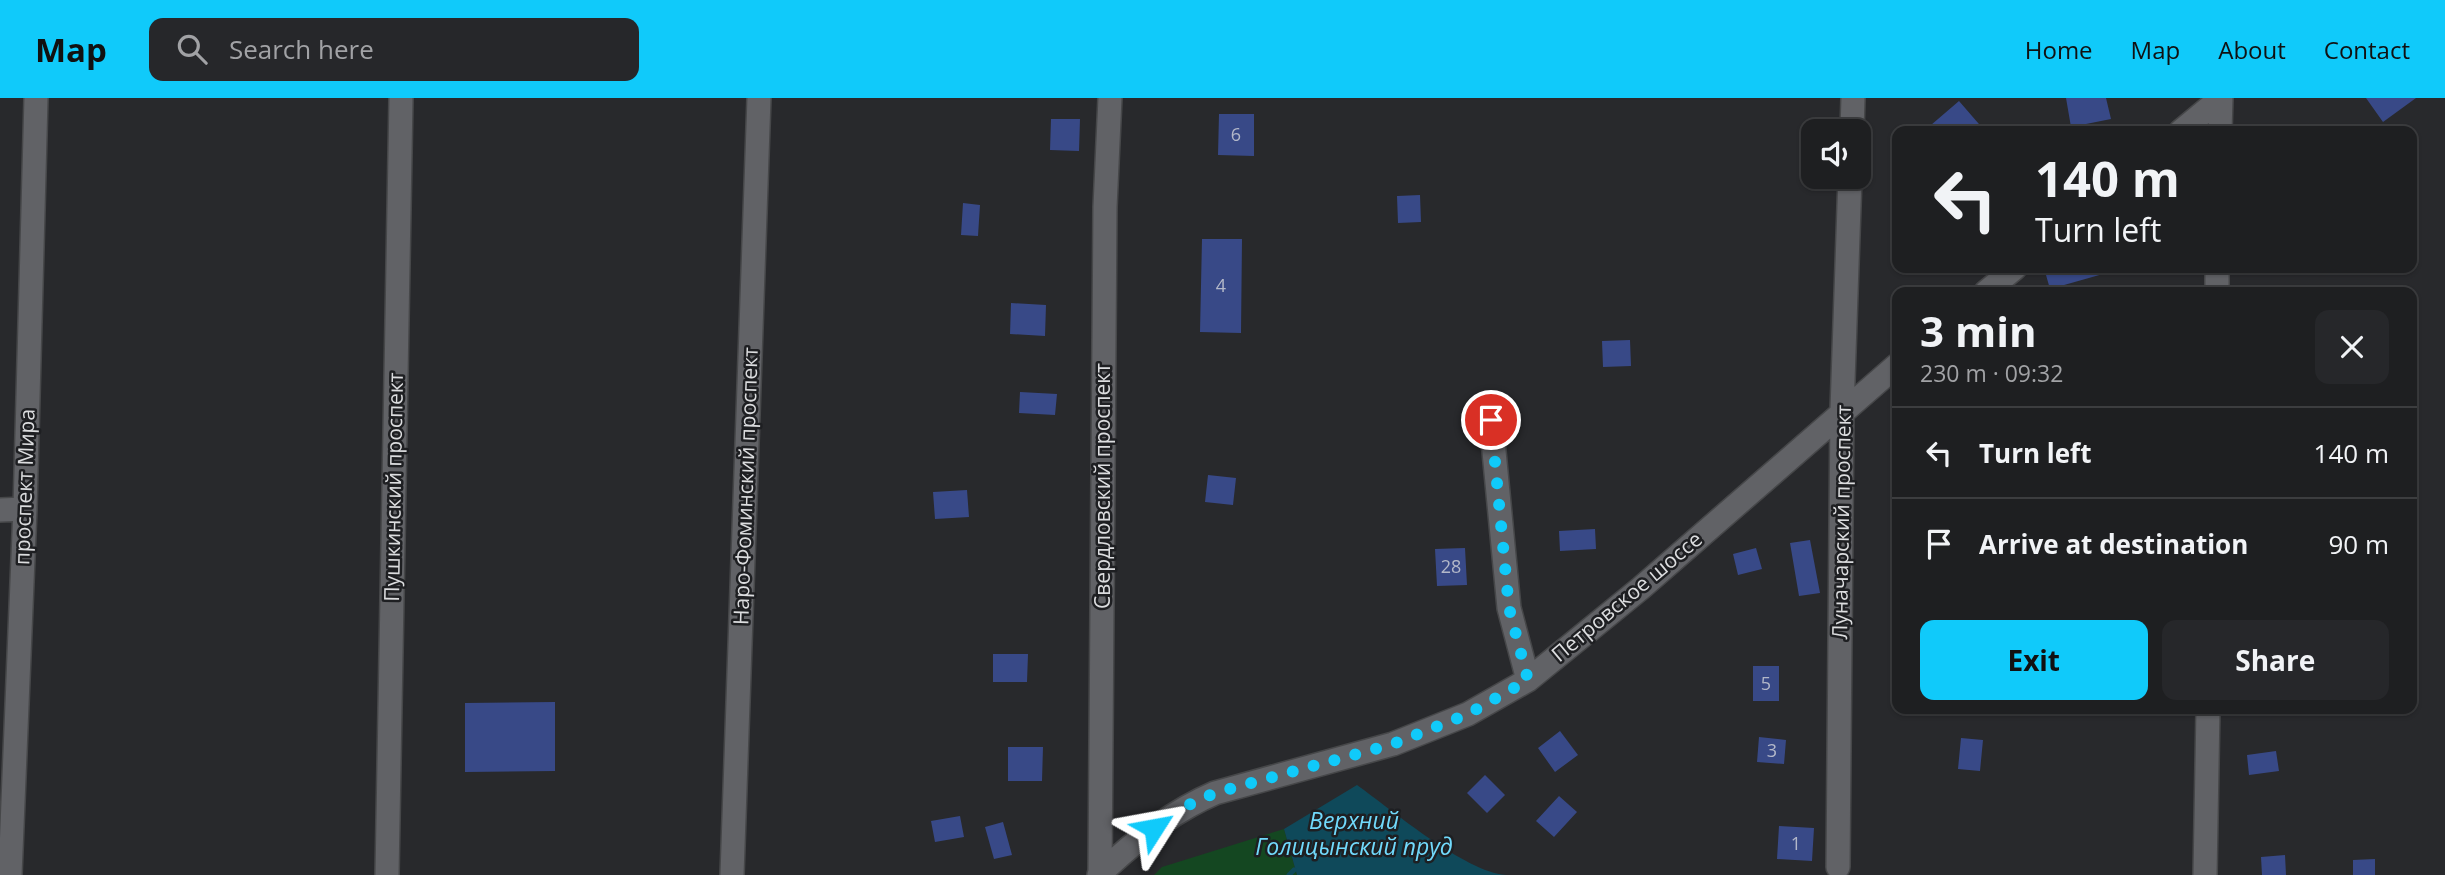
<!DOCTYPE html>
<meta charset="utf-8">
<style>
body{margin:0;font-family:"Open Sans",sans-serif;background:#26272a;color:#f1f3f6;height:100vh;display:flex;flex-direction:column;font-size:26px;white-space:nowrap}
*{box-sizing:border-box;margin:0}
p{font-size:23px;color:#a1a2a5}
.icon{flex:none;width:38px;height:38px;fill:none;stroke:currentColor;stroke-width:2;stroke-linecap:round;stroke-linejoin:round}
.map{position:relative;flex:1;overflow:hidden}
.drawer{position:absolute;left:1892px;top:189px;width:525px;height:427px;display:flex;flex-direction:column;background:#1e1f21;border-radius:14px;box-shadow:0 2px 5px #0004,0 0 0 2px #3c3d3f}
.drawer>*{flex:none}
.banner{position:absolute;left:1892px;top:28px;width:525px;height:147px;border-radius:14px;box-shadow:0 2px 5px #0004,0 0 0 2px #3c3d3f;background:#1e1f21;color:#f1f3f6;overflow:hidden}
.buttons{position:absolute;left:1801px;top:21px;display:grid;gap:14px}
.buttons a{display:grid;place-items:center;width:70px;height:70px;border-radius:14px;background:#1e1f21;box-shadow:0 2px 5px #0004,0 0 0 2px #3c3d3f;font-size:35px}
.pin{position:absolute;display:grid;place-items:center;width:60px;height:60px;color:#fff;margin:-30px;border:4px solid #fff;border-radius:50%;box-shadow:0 2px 7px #0007}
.me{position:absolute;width:77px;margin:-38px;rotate:56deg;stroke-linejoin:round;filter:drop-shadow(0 0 5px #0008)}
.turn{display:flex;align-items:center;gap:24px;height:147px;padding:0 28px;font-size:32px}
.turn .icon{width:91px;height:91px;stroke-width:2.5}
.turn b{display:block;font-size:49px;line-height:60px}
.round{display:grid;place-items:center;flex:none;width:74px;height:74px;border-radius:14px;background:#26272a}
.summary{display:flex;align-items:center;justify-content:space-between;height:119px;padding:0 28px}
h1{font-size:42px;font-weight:700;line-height:52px}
.cta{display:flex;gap:14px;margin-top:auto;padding:14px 28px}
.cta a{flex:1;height:80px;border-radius:14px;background:#10cafa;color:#111;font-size:28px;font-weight:700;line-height:80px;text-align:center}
.cta a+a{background:#26272a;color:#f1f3f6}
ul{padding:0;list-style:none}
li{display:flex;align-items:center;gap:21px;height:91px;padding:0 28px;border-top:2px solid #3c3d3f}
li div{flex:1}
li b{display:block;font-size:26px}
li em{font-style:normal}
header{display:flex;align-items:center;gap:42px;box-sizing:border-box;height:98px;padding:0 35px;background:#10cafa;color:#111}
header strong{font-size:33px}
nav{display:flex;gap:38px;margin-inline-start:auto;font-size:24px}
.search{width:490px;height:63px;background:#26272a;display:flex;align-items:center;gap:18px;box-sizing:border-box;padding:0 24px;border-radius:14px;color:#a1a2a5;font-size:26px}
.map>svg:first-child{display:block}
</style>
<header>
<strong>Map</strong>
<div class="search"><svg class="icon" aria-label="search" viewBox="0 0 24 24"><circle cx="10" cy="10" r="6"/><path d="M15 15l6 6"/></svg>Search here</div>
<nav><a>Home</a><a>Map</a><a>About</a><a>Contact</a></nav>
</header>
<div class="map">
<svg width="2445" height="777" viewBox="0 0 2445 777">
<rect width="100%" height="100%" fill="#28292c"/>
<!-- green -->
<path fill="#144721" d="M1284,731l13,46h-143l8,-8z"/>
<!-- water -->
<path fill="#0f495a" d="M1357,687c35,25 108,87 149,90h-209l-13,-46z"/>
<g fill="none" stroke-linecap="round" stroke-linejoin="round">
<!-- stream -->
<path stroke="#0f495a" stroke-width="5" d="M1289,777l5,-5"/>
</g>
<!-- building -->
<path fill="#384987" d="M2066,0h40l5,21 -40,8z
M2366,0h50l-33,24z
M1959,3l26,30h-61z
M1219,16h35v42l-36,-1z
M1051,21h29l-1,32 -29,-1z
M1420,97l1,27 -23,1 -1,-27z
M963,105l17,2 -2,31 -17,-1z
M1202,141h40l-1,94 -41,-1z
M2073,170h37v4l-60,17 -4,-14z
M1011,205l35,2 -1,31 -35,-2z
M1630,242l1,26 -28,1 -1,-26z
M1020,294l37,2 -2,21 -36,-2z
M1208,377l28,3 -3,27 -28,-3z
M967,392l2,27 -34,2 -2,-27z
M1595,431l1,20 -36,2 -1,-20z
M1810,442l10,53 -21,3 -9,-53z
M1465,450l2,37 -30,1 -2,-37z
M1756,450l6,21 -24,6 -5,-21z
M993,556h35l-1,28h-34z
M1753,568h26v35h-26z
M555,604v69l-90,1v-69z
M1560,633l18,24 -23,17 -17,-24z
M1759,639l27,3 -2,24 -27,-2z
M1961,640l22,2 -3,31 -22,-2z
M1008,649h35l-1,34h-34z
M2276,653l3,20 -30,4 -2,-20z
M1485,677l20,20 -18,18 -20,-20z
M1559,698l18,16 -23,25 -18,-16z
M960,718l4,21 -29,5 -4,-21z
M1003,724l9,33 -18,4 -9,-32z
M1779,728l35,2 -2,33 -35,-2z
M2285,757l1,20h-24l-1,-18z
M2375,761v16h-22v-15z"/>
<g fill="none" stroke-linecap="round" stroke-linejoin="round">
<defs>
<path id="minor" d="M1852,33l1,-33
M2181,33l40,-33
M2220,33l1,-33
M1986,194l29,-24
M2217,194v-24
M1491,322l18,188 19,72
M0,412l25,-1
M1838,769l4,-457 8,-233
M1100,776l5,-667 5,-109
M10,777l15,-366 11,-411
M387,777l14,-777
M732,777l27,-777
M1099,777c34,-33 72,-63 116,-82l178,-49 75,-30 60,-34 113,-92 256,-223
M2205,777l3,-166"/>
</defs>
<!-- minor casing -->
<use href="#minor" stroke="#464749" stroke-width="26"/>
<!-- minor -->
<use href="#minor" stroke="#616266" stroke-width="23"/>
</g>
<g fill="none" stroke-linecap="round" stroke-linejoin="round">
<!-- route -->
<path stroke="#10cafa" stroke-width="12" stroke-dasharray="0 21.6" d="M1154,730l38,-25 23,-10 178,-49 75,-30 60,-34 -19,-72 -18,-188"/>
</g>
<g text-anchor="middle" stroke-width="5" stroke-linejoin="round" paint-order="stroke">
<!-- number labels -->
<g font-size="18" fill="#b3b8c9">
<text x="1236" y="43">6</text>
<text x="1221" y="194">4</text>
<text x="1451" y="475">28</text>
<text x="1766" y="592">5</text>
<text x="1772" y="659">3</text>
<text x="1796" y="752">1</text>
</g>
<!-- street labels -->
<g font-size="21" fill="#dcdddf" stroke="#1e1f22">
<text transform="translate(746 388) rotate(-88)" y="7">Наро-Фоминский проспект</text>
<text transform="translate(1103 388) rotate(-90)" y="7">Свердловский проспект</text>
<text transform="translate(25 389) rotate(-88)" y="7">проспект Мира</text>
<text transform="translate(394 389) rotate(-89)" y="7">Пушкинский проспект</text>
<text transform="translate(1842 424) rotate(-89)" y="7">Луначарский проспект</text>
<text transform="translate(1627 499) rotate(-40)" y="7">Петровское шоссе</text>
</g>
<!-- water labels -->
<g font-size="23" font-style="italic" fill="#71dafc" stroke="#1e1f22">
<text x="1354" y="731">Верхний<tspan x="1354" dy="26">Голицынский пруд</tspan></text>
</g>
</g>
</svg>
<div class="buttons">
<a><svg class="icon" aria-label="sound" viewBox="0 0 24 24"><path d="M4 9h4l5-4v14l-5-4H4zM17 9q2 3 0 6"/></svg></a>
</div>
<div class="pin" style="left:1491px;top:322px;background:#d93025"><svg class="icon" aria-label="arrive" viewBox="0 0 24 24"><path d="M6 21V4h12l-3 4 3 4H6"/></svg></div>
<svg class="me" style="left:1154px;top:730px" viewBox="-20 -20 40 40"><path d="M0-17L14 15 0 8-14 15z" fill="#10cafa" stroke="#fff" stroke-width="4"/></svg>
<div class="banner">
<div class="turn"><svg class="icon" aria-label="left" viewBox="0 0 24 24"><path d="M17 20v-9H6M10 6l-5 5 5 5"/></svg><div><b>140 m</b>Turn left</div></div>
</div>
<section class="drawer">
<div class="summary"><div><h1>3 min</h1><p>230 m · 09:32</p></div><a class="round"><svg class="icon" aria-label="close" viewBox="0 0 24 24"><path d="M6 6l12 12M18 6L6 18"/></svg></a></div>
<ul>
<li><svg class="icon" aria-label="left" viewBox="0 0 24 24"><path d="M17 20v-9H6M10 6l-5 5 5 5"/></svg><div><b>Turn left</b></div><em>140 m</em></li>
<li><svg class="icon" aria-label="arrive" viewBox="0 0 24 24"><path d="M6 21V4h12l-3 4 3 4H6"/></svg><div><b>Arrive at destination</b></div><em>90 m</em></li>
</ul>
<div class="cta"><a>Exit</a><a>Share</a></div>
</section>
</div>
